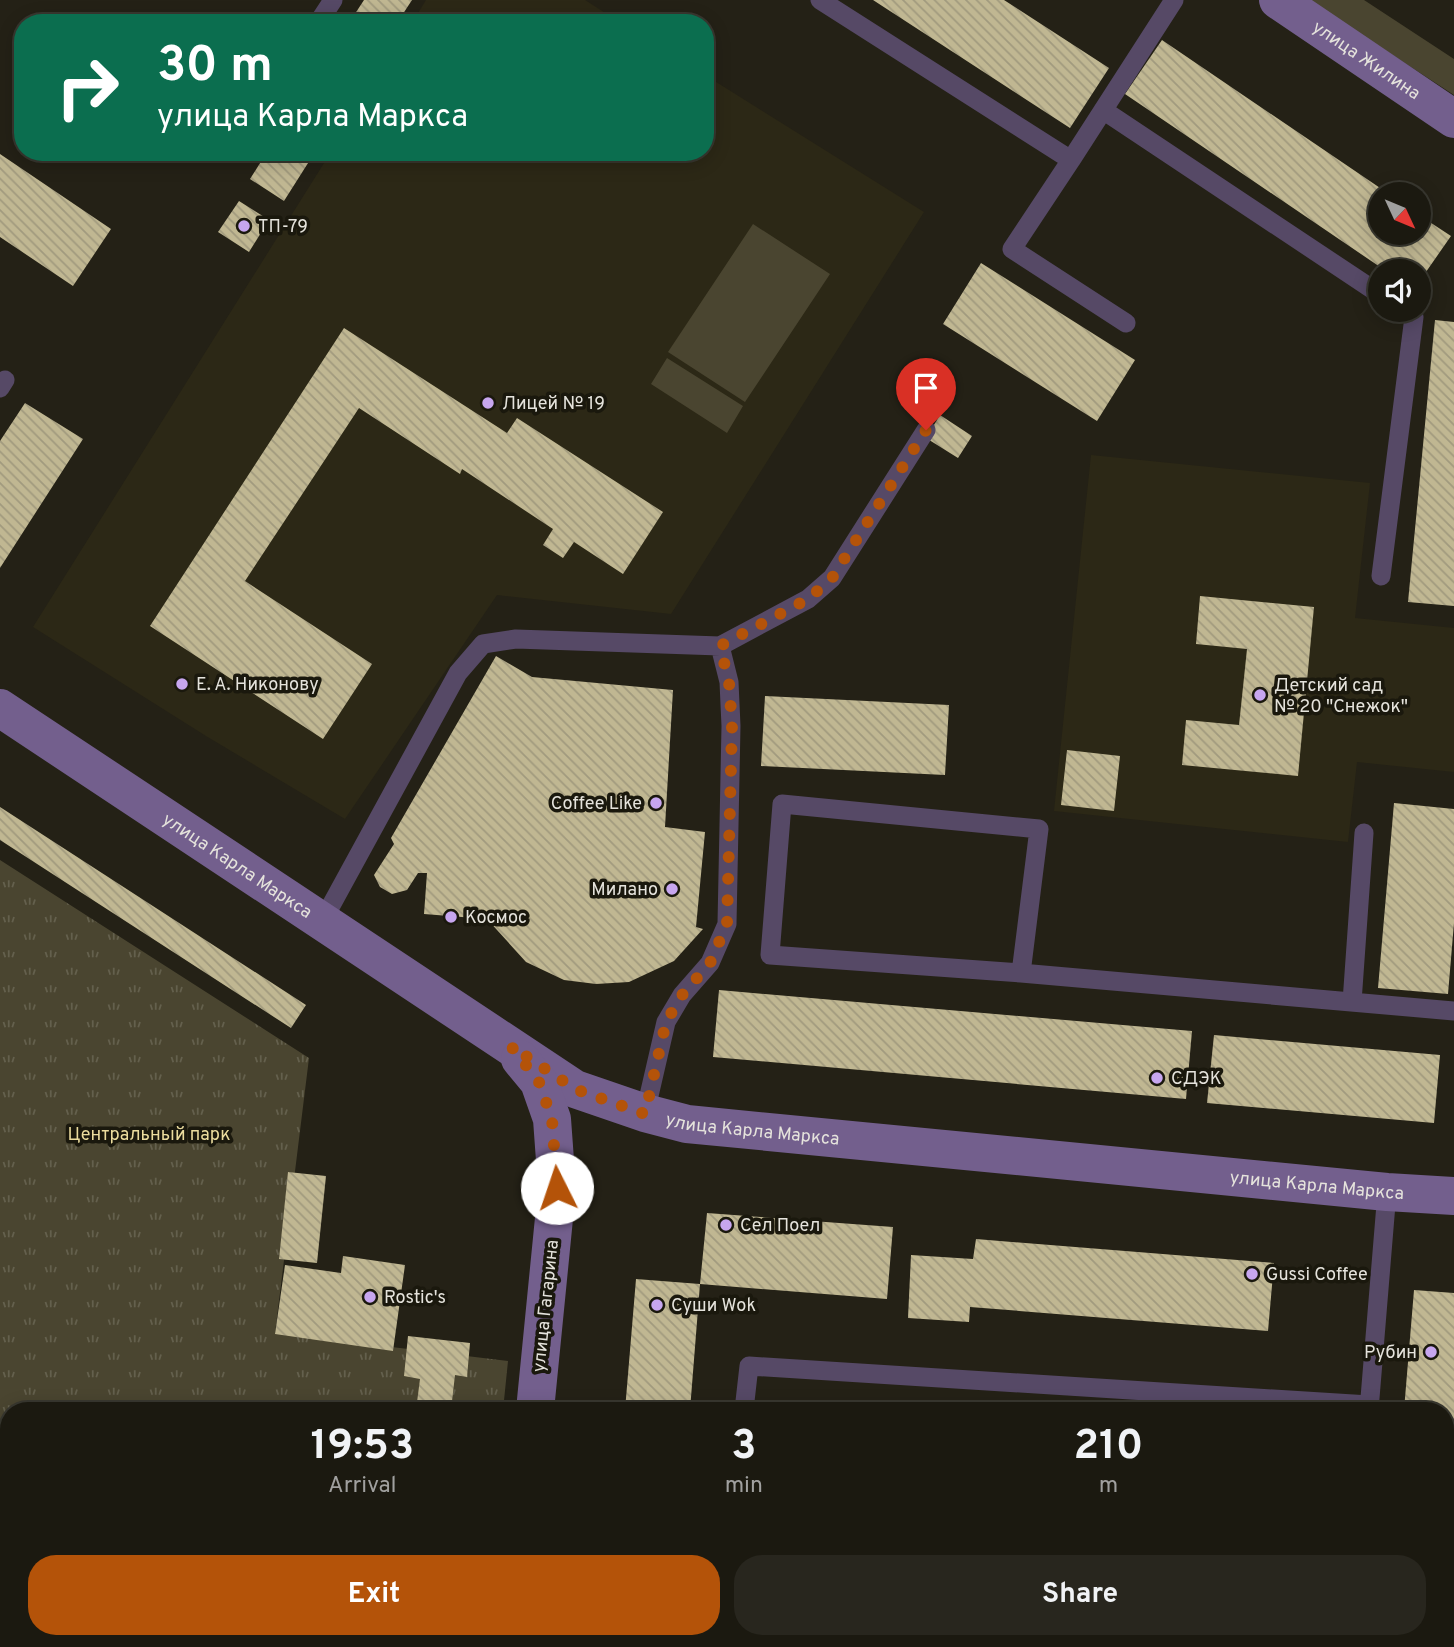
<!DOCTYPE html>
<meta charset="utf-8">
<style>
body{margin:0;font-family:Overpass,sans-serif;background:#28261e;color:#f1f3f6;height:100vh;display:flex;flex-direction:column;font-size:26px;white-space:nowrap}
*{box-sizing:border-box;margin:0}
p{font-size:23px;color:#a0a09f}
.icon{flex:none;width:38px;height:38px;fill:none;stroke:currentColor;stroke-width:2;stroke-linecap:round;stroke-linejoin:round}
.map{position:relative;flex:1;overflow:hidden}
.side{position:absolute;left:0px;top:1402px;width:1454px;height:247px;display:flex;flex-direction:column;background:#1b1910;border-radius:28px 28px 0 0;box-shadow:0 4px 18px #0003,0 0 0 2px #393830}
.side>*{flex:none}
.hud{position:absolute;left:14px;top:14px;width:700px;height:147px;border-radius:28px;box-shadow:0 4px 18px #0003,0 0 0 2px #393830;background:#0b6e4f;color:#fff;overflow:hidden}
.needle{width:46px;rotate:134deg}
.buttons{position:absolute;left:1368px;top:182px;display:grid;gap:14px}
.buttons a{display:grid;place-items:center;width:63px;height:63px;border-radius:50%;background:#1b1910;box-shadow:0 4px 18px #0003,0 0 0 2px #393830;font-size:35px}
.pin{position:absolute;display:grid;place-items:center;width:60px;height:60px;color:#fff;margin:-72px -30px;border-radius:50% 50% 50% 0;rotate:-45deg;box-shadow:0 0 7px #0007}
.pin .icon{rotate:45deg}
.me{position:absolute;width:77px;margin:-38px;rotate:356deg;stroke-linejoin:round;filter:drop-shadow(0 0 5px #0008)}
.turn{display:flex;align-items:center;gap:24px;height:147px;padding:0 28px;font-size:32px}
.turn .icon{width:91px;height:91px;stroke-width:2.5}
.turn b{display:block;font-size:49px;line-height:60px}
.eta{display:flex;justify-content:space-evenly;align-items:center;height:119px;text-align:center}
.eta b{font-size:42px;font-weight:700;line-height:49px}
.button{display:flex;gap:14px;margin-top:auto;padding:14px 28px}
.button a{flex:1;height:80px;border-radius:28px;background:#b45309;color:#fff;font-size:28px;font-weight:700;line-height:80px;text-align:center}
.button a+a{background:#28261e;color:#f1f3f6}
.map>svg:first-child{display:block}
</style>
<div class="map">
<svg width="1454" height="1647" viewBox="0 0 1454 1647">
<defs>
<pattern id="park-tufts" width="24" height="20" patternUnits="userSpaceOnUse" patternTransform="scale(1.75)"><rect width="24" height="20" fill="#4a4530"/><path d="M3 7l-1-3M5 7V3M7 7l1-3M15 17l-1-3M17 17v-4M19 17l1-3" fill="none" stroke="#64604d"/></pattern>
<pattern id="building-back-hatch" width="6" height="6" patternUnits="userSpaceOnUse" patternTransform="scale(1.75)"><rect width="6" height="6" fill="#c0b792"/><path d="M-1 5l2 2M0 0l6 6M5-1l2 2" fill="none" stroke="#a19a7e"/></pattern>
</defs>
<rect width="100%" height="100%" fill="#242116"/>
<!-- built -->
<path fill="#2c2816" d="M426,0h159l36,23h-209z
M705,75l219,137 -253,402 -174,-19 -152,224 -139,-83 -173,-109 298,-475h374z
M1091,455l279,28 -15,135 99,10v144l-97,-10 -9,80 -294,-31z
M620,1640h132l56,7h-189z"/>
<!-- grass -->
<path fill="#4a4530" d="M1308,0h56l90,59v36z
M753,224l77,50 -85,128 -77,-50z
M667,358l76,48 -16,27 -76,-49z"/>
<!-- park -->
<path fill="url(#park-tufts)" d="M0,860l309,198 -34,275 233,28 -5,49h-494v230h471l-1,7h-479z"/>
<!-- building -->
<path fill="url(#building-back-hatch)" d="M364,0h48l-15,23h-48z
M873,0h131l105,68 -39,60z
M1162,40l227,154h-8v39h38v-18l32,21 -32,46v-11h-33l-261,-177z
M267,152h48l-31,49 -34,-22z
M0,154l111,75 -38,57 -73,-49z
M239,201l30,19 -20,32 -31,-20z
M981,263l154,97 -38,61 -154,-97z
M1435,320l19,2v284l-46,-4z
M344,328l163,105 10,-15 146,94 -40,62 -49,-32 -11,16 -20,-13 10,-16 -91,-60 -2,5 -101,-66 -114,173 127,83 -49,75 -173,-113z
M25,403l58,36 -83,129v-127z
M940,415l32,21 -14,22 -32,-20z
M1200,596l114,11 -16,169 -116,-11 4,-45 53,5 8,-76 -51,-5z
M496,656l36,21 141,13 -8,137 40,5 -9,95 7,2 -29,32 -45,21 -33,2 -32,-4 -38,-18 -39,-43 -63,-5 3,-41h-9l-11,17 -15,4 -12,-7 -6,-12 20,-31 -3,-6z
M765,696l184,9 -4,70 -184,-9z
M1067,750l53,6 -6,55 -53,-6z
M1394,803l60,6v114l-6,71 -70,-6z
M0,807l306,198 -15,23 -291,-188z
M719,990l473,41 -6,68 -473,-42z
M1214,1035l226,20 -6,68 -227,-20z
M288,1172l38,4 -9,87 -38,-4z
M707,1213l186,14 -6,72 -187,-15 -10,126h-65l11,-131 64,5z
M976,1239l298,24 -6,68 -298,-24 -1,15 -61,-4 3,-63 62,4z
M343,1256l62,9 -12,86 -118,-17 10,-69 56,8z
M1414,1290l40,3v224l-8,-1v-106h-42z
M408,1336l62,7 -3,34 -12,-2 -4,35h-35l4,-31 -16,-3z
M1446,1595h8v52l-82,-5v-2h74z
M1221,1640h64v7h-64z"/>
<g fill="none" stroke-linecap="round" stroke-linejoin="round">
<!-- lane -->
<path stroke="#564966" stroke-width="19" d="M820,0l251,160 103,-160
M318,23l15,-23
M1103,110l278,185
M1071,160l-59,89 114,74
M0,388l5,-8
M1381,576l33,-259 -11,-7
M322,922l136,-249 25,-29 33,-5 204,7 88,-47 24,-21 94,-148
M1021,973l18,-144 -257,-25 -12,151 251,18 433,38
M1352,1002l12,-169
M645,1113l21,-91 16,-27 28,-32 17,-39 4,-198 -2,-44 -9,-36
M744,1410l5,-44 620,39
M1369,1410l18,-218
M1446,1552l8,1
M1347,1647v-7"/>
<!-- secondary -->
<g stroke="#735f8d" stroke-width="38">
<path id="s1" d="M1278,0l176,119"/>
<path id="s2" d="M0,708l575,381 70,24 42,11 700,68 67,4"/>
<path d="M520,1059l19,23 13,37 5,69 -22,222"/>
<path d="M512,1647l1,-7"/>
</g>
</g>
<g fill="none" stroke-linecap="round" stroke-linejoin="round">
<!-- route -->
<path stroke="#b45309" stroke-width="12" stroke-dasharray="0 21.6" d="M557,1188l-5,-69 -13,-37 -28,-36 64,43 70,25 21,-92 16,-27 28,-32 17,-39 5,-198 -3,-44 -9,-36 88,-47 24,-21 94,-148"/>
</g>
<!-- markers -->
<g fill="#c7a6ef" stroke="#1a180d" stroke-width="2.5">
<circle cx="244" cy="226" r="7"/>
<circle cx="488" cy="403" r="7"/>
<circle cx="182" cy="684" r="7"/>
<circle cx="1260" cy="695" r="7"/>
<circle cx="656" cy="803" r="7"/>
<circle cx="672" cy="889" r="7"/>
<circle cx="451" cy="917" r="7"/>
<circle cx="1157" cy="1078" r="7"/>
<circle cx="726" cy="1225" r="7"/>
<circle cx="1252" cy="1274" r="7"/>
<circle cx="370" cy="1297" r="7"/>
<circle cx="657" cy="1305" r="7"/>
<circle cx="1431" cy="1352" r="7"/>
</g>
<g text-anchor="middle" stroke-width="7" stroke-linejoin="round" paint-order="stroke">
<!-- street labels -->
<g font-size="18" fill="#e5e3dc" stroke="#1a180d">
<text dy="6" stroke="none"><textPath href="#s1" startOffset="107">улица Жилина</textPath></text>
<text dy="6" stroke="none"><textPath href="#s2" startOffset="285">улица Карла Маркса</textPath></text>
<text dy="6" stroke="none"><textPath href="#s2" startOffset="873">улица Карла Маркса</textPath></text>
<text dy="6" stroke="none"><textPath href="#s2" startOffset="1440">улица Карла Маркса</textPath></text>
<text transform="translate(545 1306) rotate(-84)" y="6">улица Гагарина</text>
</g>
<!-- poi labels -->
<g font-size="18" fill="#e5e3dc" stroke="#1a180d" text-anchor="start">
<text x="258" y="232">ТП-79</text>
<text x="502" y="409">Лицей № 19</text>
<text x="196" y="690">Е. А. Никонову</text>
<text x="1274" y="691">Детский сад<tspan x="1274" dy="21">№ 20 "Снежок"</tspan></text>
<text x="642" y="809" text-anchor="end">Coffee Like</text>
<text x="658" y="895" text-anchor="end">Милано</text>
<text x="465" y="923">Космос</text>
<text x="1171" y="1084">СДЭК</text>
<text x="740" y="1231">Сел Поел</text>
<text x="1266" y="1280">Gussi Coffee</text>
<text x="384" y="1303">Rostic's</text>
<text x="671" y="1311">Суши Wok</text>
<text x="1417" y="1358" text-anchor="end">Рубин</text>
</g>
<!-- park labels -->
<g font-size="18" fill="#ebdc9e" stroke="#1a180d">
<text x="149" y="1140">Центральный парк</text>
</g>
</g>
</svg>
<div class="buttons">
<a><svg class="needle" viewBox="-14 -14 28 28"><path d="M0-13l5 13h-10z" fill="#e53935"/><path d="M0 13l5-13h-10z" fill="#a0a09f"/></svg></a>
<a><svg class="icon" aria-label="sound" viewBox="0 0 24 24"><path d="M4 9h4l5-4v14l-5-4H4zM17 9q2 3 0 6"/></svg></a>
</div>
<div class="pin" style="left:926px;top:430px;background:#d93025"><svg class="icon" aria-label="arrive" viewBox="0 0 24 24"><path d="M6 21V4h12l-3 4 3 4H6"/></svg></div>
<svg class="me" style="left:557px;top:1188px" viewBox="-20 -20 40 40"><circle r="19" fill="#fff"/><path d="M0-13L10 11 0 6-10 11z" fill="#b45309"/></svg>
<div class="hud">
<div class="turn"><svg class="icon" aria-label="right" viewBox="0 0 24 24"><path d="M7 20v-9h11M14 6l5 5-5 5"/></svg><div><b>30 m</b>улица Карла Маркса</div></div>
</div>
<section class="side">
<div class="eta">
<div><b>19:53</b><p>Arrival</p></div>
<div><b>3</b><p>min</p></div>
<div><b>210</b><p>m</p></div>
</div>
<div class="button"><a>Exit</a><a>Share</a></div>
</section>
</div>
